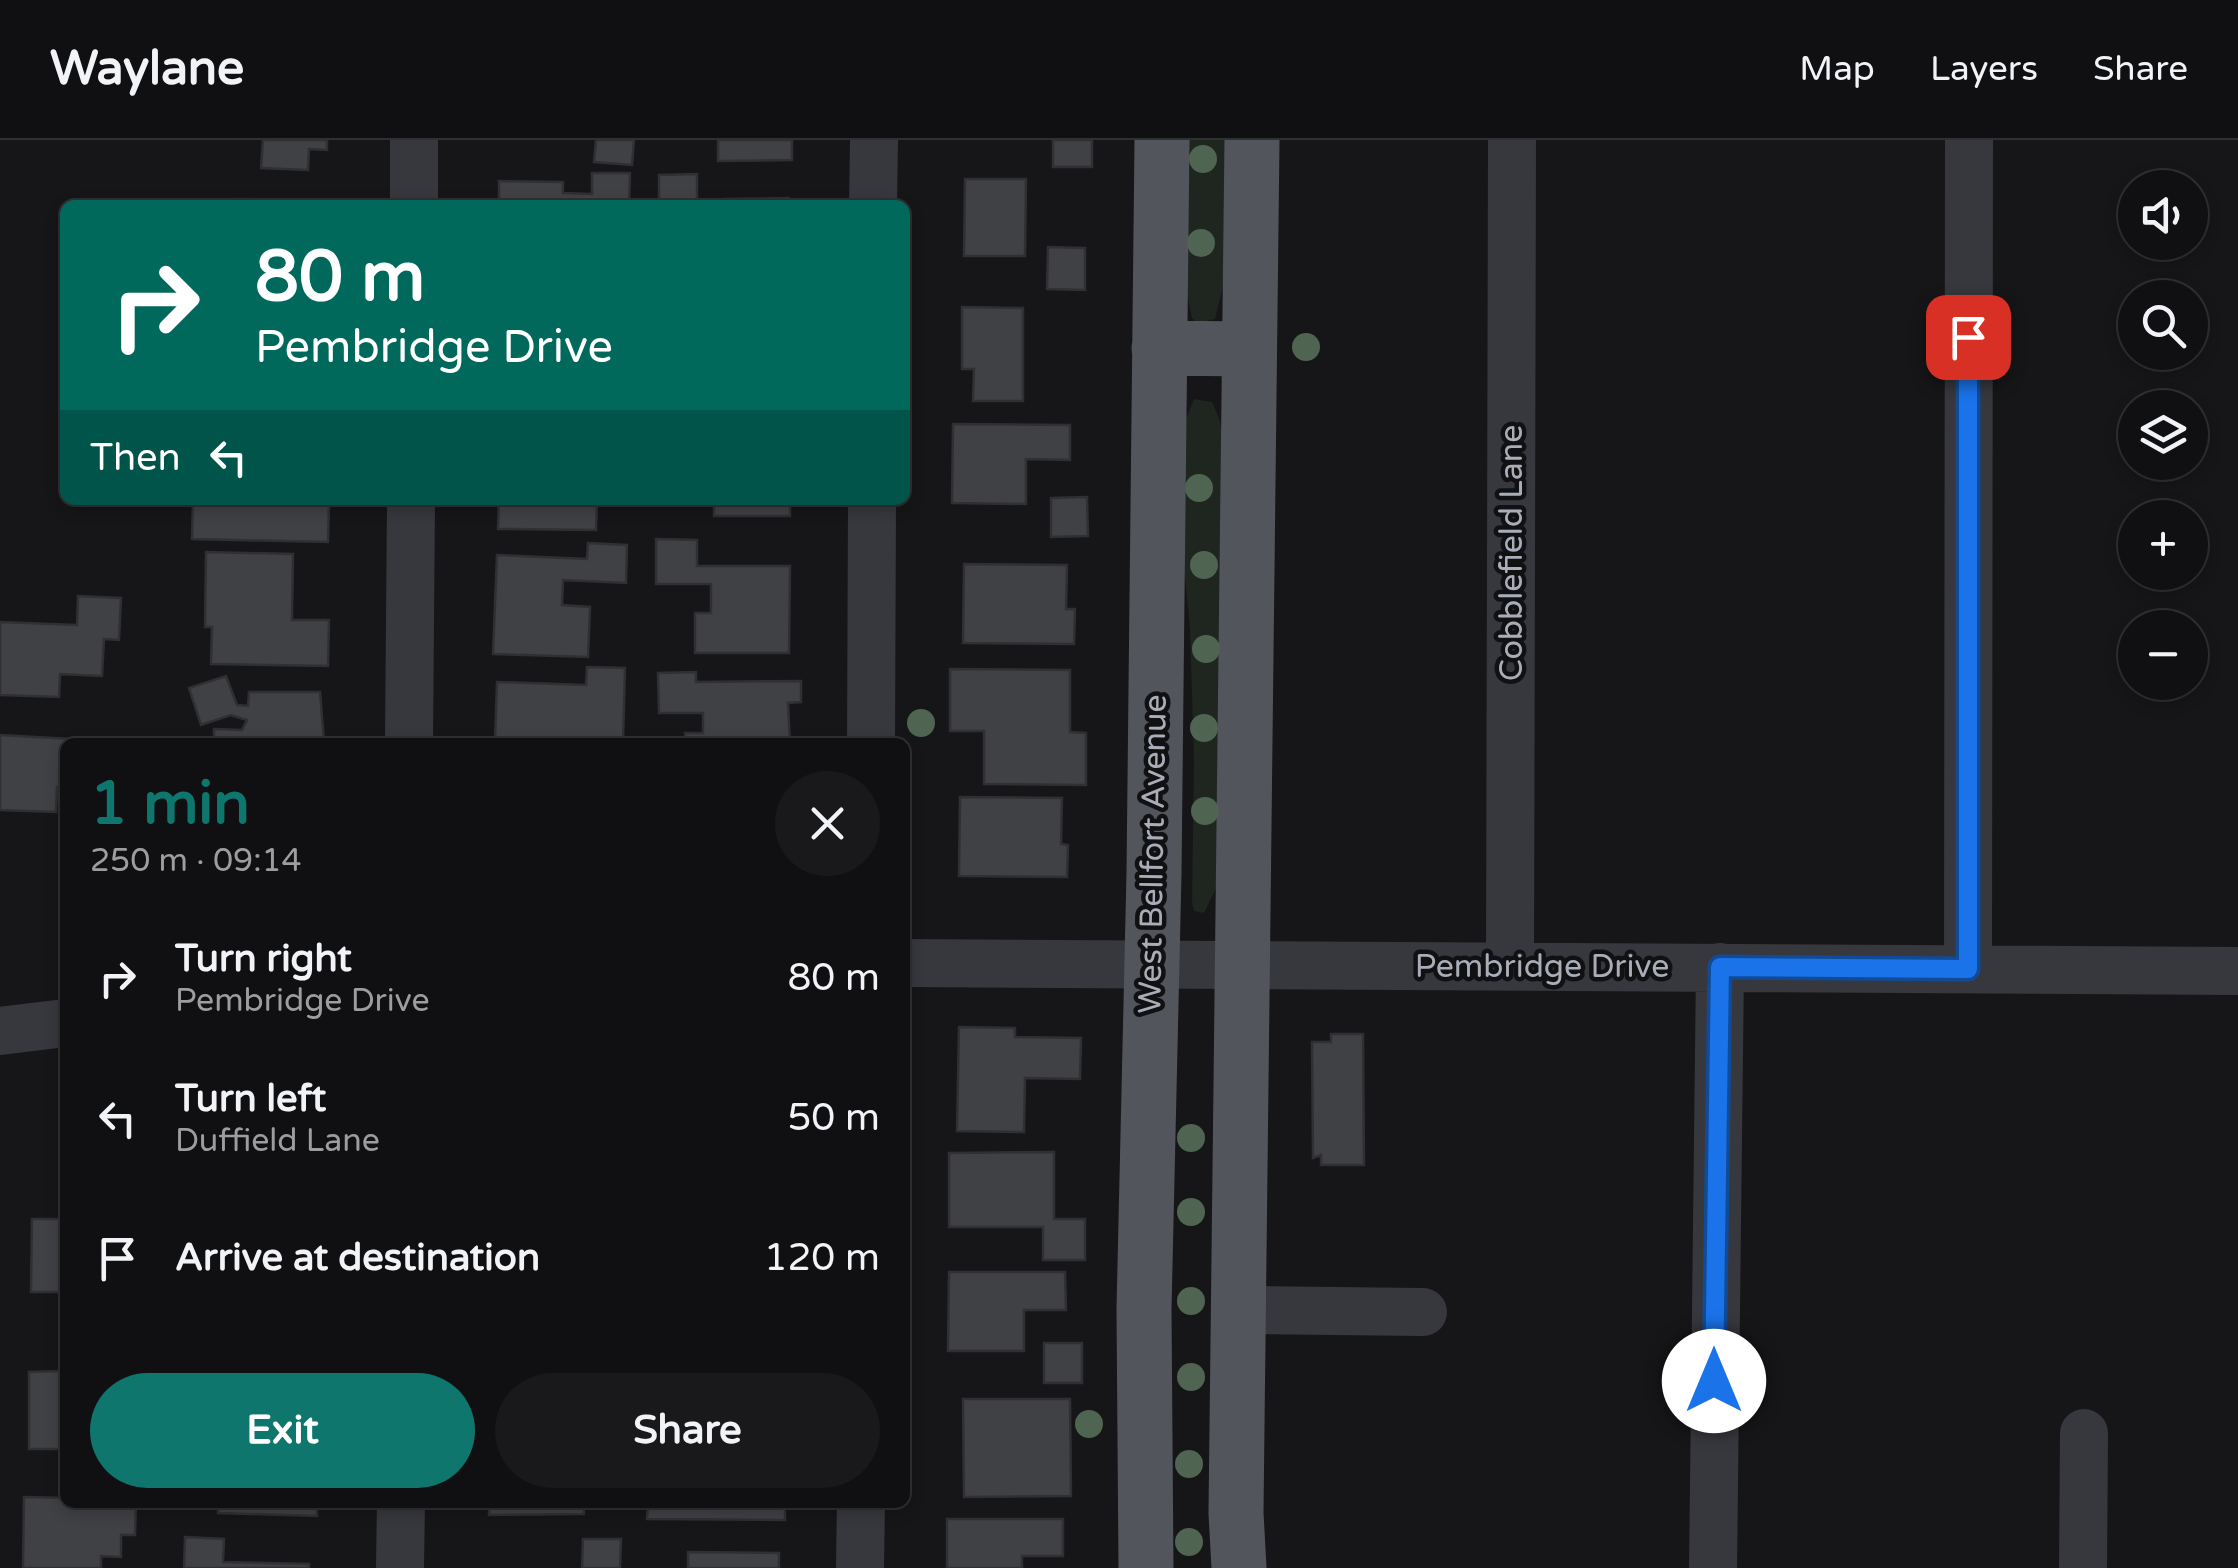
<!DOCTYPE html>
<meta charset="utf-8">
<style>
body{margin:0;font-family:"Varela Round",sans-serif;background:#19191b;color:#f1f3f6;height:100vh;display:flex;flex-direction:column;font-size:38px;white-space:nowrap}
*{box-sizing:border-box;margin:0}
p{font-size:32px;color:#9c9d9f}
.icon{flex:none;width:55px;height:55px;fill:none;stroke:currentColor;stroke-width:2;stroke-linecap:round;stroke-linejoin:round}
.map{position:relative;flex:1;overflow:hidden}
.sheet{position:absolute;left:60px;top:598px;width:850px;height:770px;display:flex;flex-direction:column;background:#101012;border-radius:15px;box-shadow:0 5px 15px #0003,0 0 0 2px #303032}
.sheet>*{flex:none}
.guide{position:absolute;left:60px;top:60px;width:850px;height:305px;border-radius:15px;box-shadow:0 5px 15px #0003,0 0 0 2px #303032;background:#00695c;color:#fff;overflow:hidden}
.tools{position:absolute;left:2118px;top:30px;display:grid;gap:20px}
.tools a{display:grid;place-items:center;width:90px;height:90px;border-radius:50%;background:#101012;box-shadow:0 5px 15px #0003,0 0 0 2px #303032;font-size:50px}
.pin{position:absolute;display:grid;place-items:center;width:85px;height:85px;color:#fff;margin:-42px;border-radius:20px;box-shadow:0 5px 15px #0006}
.me{position:absolute;width:110px;margin:-55px;rotate:0deg;stroke-linejoin:round;filter:drop-shadow(0 0 8px #0008)}
.turn{display:flex;align-items:center;gap:35px;height:210px;padding:0 30px;font-size:45px}
.turn .icon{width:130px;height:130px;stroke-width:2.5}
.turn b{display:block;font-size:70px;line-height:85px}
.then{display:flex;align-items:center;height:95px;padding:0 30px;background:#0003;gap:20px;font-size:38px}
.round{display:grid;place-items:center;flex:none;width:105px;height:105px;border-radius:52px;background:#19191b}
.head{display:flex;align-items:center;justify-content:space-between;height:170px;padding:0 30px}
h1{font-size:60px;font-weight:700;line-height:75px;color:#0f766e}
.action{display:flex;gap:20px;margin-top:auto;padding:20px 30px}
.action a{flex:1;height:115px;border-radius:60px;background:#0f766e;color:#fff;font-size:40px;font-weight:700;line-height:115px;text-align:center}
.action a+a{background:#19191b;color:#f1f3f6}
ul{padding:0;list-style:none}
li{display:flex;align-items:center;gap:30px;height:140px;padding:0 30px}
li div{flex:1}
li b{display:block;font-size:38px}
li em{font-style:normal}
header{display:flex;align-items:center;gap:60px;box-sizing:border-box;height:140px;padding:0 50px;background:#101012;border-bottom:2px solid #303032}
header strong{font-size:48px}
nav{display:flex;gap:55px;margin-inline-start:auto;font-size:35px}
.map>svg:first-child{display:block}
</style>
<header>
<strong>Waylane</strong>
<nav><a>Map</a><a>Layers</a><a>Share</a></nav>
</header>
<div class="map">
<svg width="2238" height="1428" viewBox="0 0 2238 1428">
<rect width="100%" height="100%" fill="#161618"/>
<!-- green -->
<path fill="#1e261f" d="M1182,0h49l-8,147 -8,32 -18,4 -5,-5 -11,-53z
M1194,259l18,3 8,19 7,39 -6,418 -17,35 -10,-2 -2,-8 2,-143 -4,-131 -14,-148 1,-39z"/>
<!-- building -->
<path fill="#404145" stroke="#303034" stroke-width="2.5" d="M263,0h64v10l-18,-1 -1,21 -47,-2z
M596,0h38l-2,25 -38,-3z
M718,0h74v20l-74,1z
M1053,0h39v27h-39z
M592,33h38l-1,32h-130v-24l64,1v11l29,1z
M697,34v31h-38v-30z
M965,39h61l-1,77h-61z
M789,58l1,7h-65v-6z
M236,59l96,1v5h-96z
M1048,107l37,1v42l-38,-1z
M962,167l61,1v93h-50l1,-32h-12z
M953,284l117,1v35l-44,-1v45l-74,-1z
M1087,357l1,39 -37,1v-39z
M193,360h136l-1,42 -136,-3z
M499,360h98l-1,30 -98,-1z
M714,360h76v16h-76z
M656,399l41,1v26h93l-1,87h-94v-40h16v-29h-55z
M588,403l39,2 -1,38 -63,-3 -1,25 28,2 -2,50 -95,-3 4,-99 90,4z
M206,412l87,2 -1,66h37l-1,46 -117,-2 1,-37h-7z
M964,424l103,1 -1,44h9l-1,35 -111,-1z
M78,456l43,2 -2,42 -15,-1 -2,37 -42,-2 -1,23 -59,-2v-73l77,3z
M587,527l38,1 -2,74h-128l2,-60 89,3z
M950,529l120,1v62l16,1v52l-102,-1v-53h-34z
M696,532v10l105,-1v21l-13,1 2,39h-105v-9h18v-20h-44l-1,-40z
M226,536l11,29 11,1 1,-14h71l4,50h-110v-13l28,1 5,-10 -16,-5 -30,10 -12,-37z
M0,595l70,4v3h-5v45h-8l-1,25 -56,-2z
M960,657l102,1 -1,46 7,1 -1,32 -108,-1z
M959,887l56,1v9l66,1 -1,41 -55,-1 -1,54 -67,-1z
M1331,894h32l1,131h-43v-10l-8,3 -1,-116h19z
M1054,1012v67h31v41h-42v-33h-94v-74z
M32,1079h33v73h-34z
M949,1132h116l1,38h-42v41h-76z
M1044,1203h38v40h-38z
M65,1231v78h-36v-77z
M963,1259h107l1,97 -107,1z
M24,1357l41,1v4h71l-1,33h-14v22l-20,-1v12h-78z
M219,1362h98v14l-99,-3z
M489,1362h95v12l-95,1z
M648,1362h137v18l-138,-1z
M947,1379h116v37h-41v12h-75z
M185,1397l39,2 -1,23 86,2v4h-125z
M583,1399h38l-1,29h-38z
M688,1412l91,1v15h-91z"/>
<g fill="none" stroke-linecap="round" stroke-linejoin="round">
<!-- minor -->
<path stroke="#37383d" stroke-width="48" d="M414,65v-65
M873,65l1,-65
M409,602l2,-242
M871,602l1,-242
M905,823l1333,8
M1510,826l2,-826
M1968,829l1,-829
M0,891l65,-8
M1240,1170l183,2
M400,1428l1,-66
M860,1428l1,-66
M1713,1428l7,-601
M2083,1428l1,-135"/>
<!-- major -->
<path stroke="#53555c" stroke-width="55" d="M1159,208l90,1
M1146,1428l-2,-259 10,-436 8,-733
M1239,1428l-3,-55 16,-1373"/>
</g>
<!-- trees -->
<g fill="#506452">
<circle cx="1203" cy="19" r="14"/>
<circle cx="1201" cy="103" r="14"/>
<circle cx="1306" cy="207" r="14"/>
<circle cx="1199" cy="348" r="14"/>
<circle cx="1204" cy="425" r="14"/>
<circle cx="1206" cy="509" r="14"/>
<circle cx="921" cy="583" r="14"/>
<circle cx="1204" cy="588" r="14"/>
<circle cx="1205" cy="671" r="14"/>
<circle cx="1191" cy="998" r="14"/>
<circle cx="1191" cy="1072" r="14"/>
<circle cx="1191" cy="1161" r="14"/>
<circle cx="1191" cy="1237" r="14"/>
<circle cx="1089" cy="1284" r="14"/>
<circle cx="1189" cy="1324" r="14"/>
<circle cx="1189" cy="1402" r="14"/>
</g>
<g fill="none" stroke-linecap="round" stroke-linejoin="round">
<defs>
<path id="route" d="M1714,1241l6,-414 248,2v-632"/>
</defs>
<!-- route casing -->
<use href="#route" stroke="#114b97" stroke-width="25"/>
<!-- route -->
<use href="#route" stroke="#1a73e8" stroke-width="18"/>
</g>
<g text-anchor="middle" stroke-width="9" stroke-linejoin="round" paint-order="stroke">
<!-- street labels -->
<g font-size="32" fill="#a8adb8" stroke="#111113">
<text transform="translate(1511 413) rotate(-90)" y="11">Cobblefield Lane</text>
<text transform="translate(1152 714) rotate(-89)" y="11">West Bellfort Avenue</text>
<text x="1542" y="837">Pembridge Drive</text>
</g>
</g>
</svg>
<div class="tools">
<a><svg class="icon" aria-label="sound" viewBox="0 0 24 24"><path d="M4 9h4l5-4v14l-5-4H4zM17 9q2 3 0 6"/></svg></a>
<a><svg class="icon" aria-label="search" viewBox="0 0 24 24"><circle cx="10" cy="10" r="6"/><path d="M15 15l6 6"/></svg></a>
<a><svg class="icon" aria-label="layers" viewBox="0 0 24 24"><path d="M12 4l9 5-9 5-9-5zM3 14l9 5 9-5"/></svg></a>
<a>+</a>
<a>−</a>
</div>
<div class="pin" style="left:1968px;top:197px;background:#d93025"><svg class="icon" aria-label="arrive" viewBox="0 0 24 24"><path d="M6 21V4h12l-3 4 3 4H6"/></svg></div>
<svg class="me" style="left:1714px;top:1241px" viewBox="-20 -20 40 40"><circle r="19" fill="#fff"/><path d="M0-13L10 11 0 6-10 11z" fill="#1a73e8"/></svg>
<div class="guide">
<div class="turn"><svg class="icon" aria-label="right" viewBox="0 0 24 24"><path d="M7 20v-9h11M14 6l5 5-5 5"/></svg><div><b>80 m</b>Pembridge Drive</div></div>
<div class="then">Then<svg class="icon" aria-label="left" viewBox="0 0 24 24"><path d="M17 20v-9H6M10 6l-5 5 5 5"/></svg></div>
</div>
<section class="sheet">
<div class="head"><div><h1>1 min</h1><p>250 m · 09:14</p></div><a class="round"><svg class="icon" aria-label="close" viewBox="0 0 24 24"><path d="M6 6l12 12M18 6L6 18"/></svg></a></div>
<ul>
<li><svg class="icon" aria-label="right" viewBox="0 0 24 24"><path d="M7 20v-9h11M14 6l5 5-5 5"/></svg><div><b>Turn right</b><p>Pembridge Drive</p></div><em>80 m</em></li>
<li><svg class="icon" aria-label="left" viewBox="0 0 24 24"><path d="M17 20v-9H6M10 6l-5 5 5 5"/></svg><div><b>Turn left</b><p>Duffield Lane</p></div><em>50 m</em></li>
<li><svg class="icon" aria-label="arrive" viewBox="0 0 24 24"><path d="M6 21V4h12l-3 4 3 4H6"/></svg><div><b>Arrive at destination</b></div><em>120 m</em></li>
</ul>
<div class="action"><a>Exit</a><a>Share</a></div>
</section>
</div>
